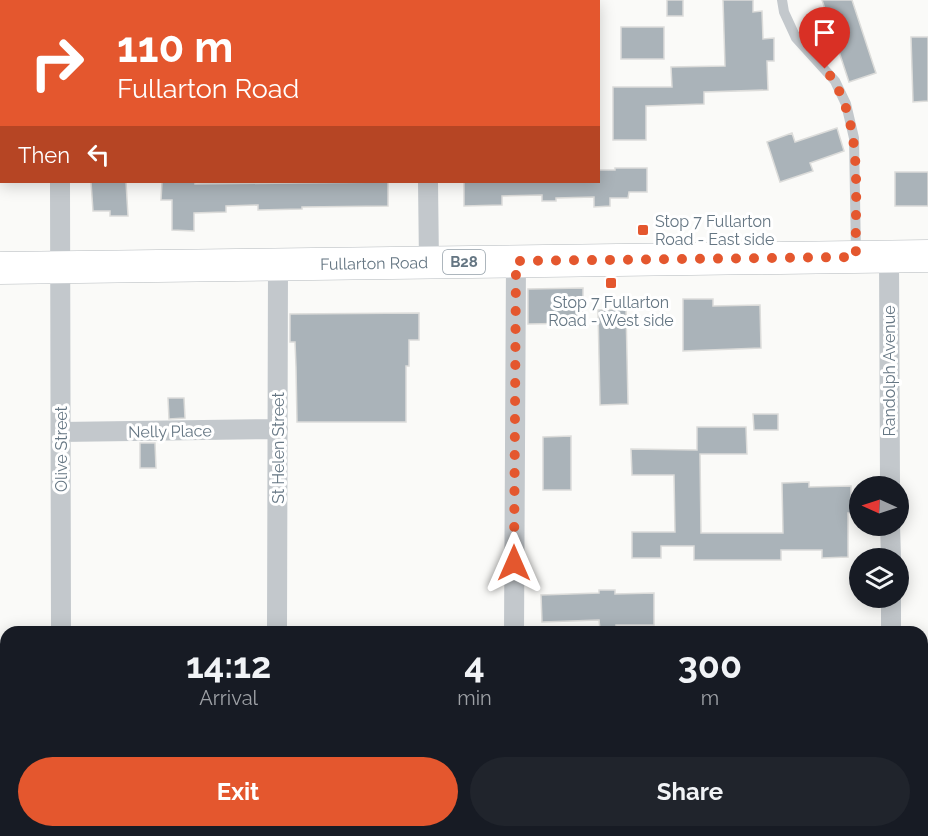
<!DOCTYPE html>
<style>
body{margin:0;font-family:Raleway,sans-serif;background:#20242c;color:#f1f3f6;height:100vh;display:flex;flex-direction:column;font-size:22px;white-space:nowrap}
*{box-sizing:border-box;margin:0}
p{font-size:20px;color:#9ea1a6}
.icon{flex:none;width:33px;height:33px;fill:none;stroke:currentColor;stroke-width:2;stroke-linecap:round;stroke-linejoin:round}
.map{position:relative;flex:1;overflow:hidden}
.details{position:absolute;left:0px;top:626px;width:928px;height:212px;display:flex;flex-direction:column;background:#171b24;border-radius:18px 18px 0 0;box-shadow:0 3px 15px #0003}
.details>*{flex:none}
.guide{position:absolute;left:0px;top:0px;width:600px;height:183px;box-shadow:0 3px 15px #0003;background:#e4572e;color:#fff;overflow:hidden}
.needle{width:39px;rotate:273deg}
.tools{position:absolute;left:849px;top:476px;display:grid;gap:12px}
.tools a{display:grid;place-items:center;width:60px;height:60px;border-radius:50%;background:#171b24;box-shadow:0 3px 15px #0003;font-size:30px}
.pin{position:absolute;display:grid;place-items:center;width:51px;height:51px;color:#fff;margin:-62px -26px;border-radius:50% 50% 50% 0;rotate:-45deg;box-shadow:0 0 6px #0007}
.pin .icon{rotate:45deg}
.me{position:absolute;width:66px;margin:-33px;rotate:0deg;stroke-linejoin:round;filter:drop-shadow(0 0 4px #0008)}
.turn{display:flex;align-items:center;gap:21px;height:126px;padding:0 18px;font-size:27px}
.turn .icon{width:78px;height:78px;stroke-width:2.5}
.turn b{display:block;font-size:42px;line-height:51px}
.then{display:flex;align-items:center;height:57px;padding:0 18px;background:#0003;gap:12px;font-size:22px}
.eta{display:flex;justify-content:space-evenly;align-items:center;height:102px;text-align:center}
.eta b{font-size:36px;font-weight:700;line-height:42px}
.cta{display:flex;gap:12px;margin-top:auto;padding:12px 18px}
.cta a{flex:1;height:69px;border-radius:36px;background:#e4572e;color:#fff;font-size:24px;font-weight:700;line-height:69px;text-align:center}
.cta a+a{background:#20242c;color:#f1f3f6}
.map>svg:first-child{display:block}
</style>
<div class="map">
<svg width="928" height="836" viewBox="0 0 928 836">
<rect width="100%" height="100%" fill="#fafaf8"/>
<!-- building -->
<path fill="#aab3b9" stroke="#dcdcda" stroke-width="1.5" d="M667,0h16v16h-16z
M723,0h30v12l9,-1 1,28 11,-1v23h-7l1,29 -64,2v12l-58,2v34h-33v-53h59l-1,-20 54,-1z
M822,0h30l24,73 -27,9z
M621,27h43v32h-43z
M911,37h17v64l-15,1z
M837,128l7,23 -34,12 3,8 -33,11 -13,-40 25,-9 3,9z
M615,168h32v24h-18l-1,6h-18v8l-16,1v-10l-38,1v3h-14v-6l-40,1v9l-38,1v-24h134v-12h17z
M895,172h33v34h-33z
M91,182h35l2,34h-18v-5h-17z
M162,182h33v2l193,-2v24l-86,1v2l-44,1v-5l-32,1v6l-32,1v18l-22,-1v-30h-11z
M583,288v35l-55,1v-35z
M683,299h30v7l47,-1 1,43 -78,3z
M626,309l2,95 -28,1 -2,-95z
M419,313v27h-10v26h-3v56h-109l-1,-55 -1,-25h-5v-28z
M168,398h16l1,20 -16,1z
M753,414h25v16h-24z
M697,427h49l1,27h-47l1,79h82l-1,-50 27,-1v5l42,-1v27h-3v44l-26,1v-8h-41v10h-87v-14h-33v12h-29v-26h43l-1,-57h-42l-1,-26 66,1z
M571,436v54h-28v-53z
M140,443h15l1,25h-16z
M599,590h16v4l39,-1v32h-38v4h-16l-1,-9 -57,2 -1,-27 58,-2z"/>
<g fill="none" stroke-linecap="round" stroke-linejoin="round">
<defs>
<path id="primary" d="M0,268l928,-12"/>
</defs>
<!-- primary casing -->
<use href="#primary" stroke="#b5babe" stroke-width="33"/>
<!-- service -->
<path stroke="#c3c8cc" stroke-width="10" d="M782,0l2,12 12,26 39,43 11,23 8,34 2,116"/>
<!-- minor -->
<path stroke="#c3c8cc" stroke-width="20" d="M58,0v2
M427,0v2
M60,182l1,450
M428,182l1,81
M889,256l1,230
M61,432l217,-3
M890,525l1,33
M891,597v35
M277,632l1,-367
M514,632l2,-371
M63,831v5
M224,831v5
M520,831v5
M892,831l1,5"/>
<!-- primary -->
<use href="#primary" stroke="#fff" stroke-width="32"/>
</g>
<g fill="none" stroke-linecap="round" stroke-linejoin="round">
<!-- route -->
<path stroke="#e4572e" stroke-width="10" stroke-dasharray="0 18" d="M514,563l2,-302 340,-4c-2,-61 10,-138 -31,-188"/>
</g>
<!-- markers -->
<g fill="#e4572e" stroke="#fff" stroke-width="2">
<rect x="637" y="224" width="12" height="12" rx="3"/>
<rect x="605" y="277" width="12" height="12" rx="3"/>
</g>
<g text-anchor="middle" stroke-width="6" stroke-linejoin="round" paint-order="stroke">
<!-- shield labels -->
<rect fill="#fff" stroke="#939fa8" stroke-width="1.5" x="443" y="250" width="42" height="24" rx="4.5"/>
<g font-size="15" font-weight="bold" fill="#657683">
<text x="464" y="267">B28</text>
</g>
<!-- poi labels -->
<g font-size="16" fill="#657683" stroke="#fff" text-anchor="start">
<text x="655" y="227">Stop 7 Fullarton<tspan x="655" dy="18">Road - East side</tspan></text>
<text x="611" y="308" text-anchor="middle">Stop 7 Fullarton<tspan x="611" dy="18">Road - West side</tspan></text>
</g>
<!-- street labels -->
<g font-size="16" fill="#657683" stroke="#fff">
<text transform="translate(374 263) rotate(-1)" y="6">Fullarton Road</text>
<text transform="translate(889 371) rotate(-90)" y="6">Randolph Avenue</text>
<text transform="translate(170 431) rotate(-1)" y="6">Nelly Place</text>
<text transform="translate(278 448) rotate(-90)" y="6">St Helen Street</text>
<text transform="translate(61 449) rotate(-90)" y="6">Olive Street</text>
</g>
</g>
</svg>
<div class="tools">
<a><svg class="needle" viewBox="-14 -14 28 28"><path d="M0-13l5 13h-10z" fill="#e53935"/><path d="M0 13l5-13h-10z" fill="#9ea1a6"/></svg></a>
<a><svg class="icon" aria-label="layers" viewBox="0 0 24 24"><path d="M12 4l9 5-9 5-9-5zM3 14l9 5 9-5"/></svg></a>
</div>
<div class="pin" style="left:825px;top:69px;background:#d93025"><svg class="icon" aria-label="arrive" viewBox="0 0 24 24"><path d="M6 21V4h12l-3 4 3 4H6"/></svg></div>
<svg class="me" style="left:514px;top:563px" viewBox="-20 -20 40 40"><path d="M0-17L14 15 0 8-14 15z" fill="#e4572e" stroke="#fff" stroke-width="4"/></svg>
<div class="guide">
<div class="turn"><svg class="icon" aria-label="right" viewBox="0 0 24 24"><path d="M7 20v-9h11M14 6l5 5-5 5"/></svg><div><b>110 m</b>Fullarton Road</div></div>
<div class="then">Then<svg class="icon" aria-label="left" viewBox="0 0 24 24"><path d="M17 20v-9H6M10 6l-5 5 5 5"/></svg></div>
</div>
<section class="details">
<div class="eta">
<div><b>14:12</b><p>Arrival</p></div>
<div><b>4</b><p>min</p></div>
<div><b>300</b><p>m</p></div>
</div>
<div class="cta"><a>Exit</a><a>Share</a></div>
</section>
</div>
